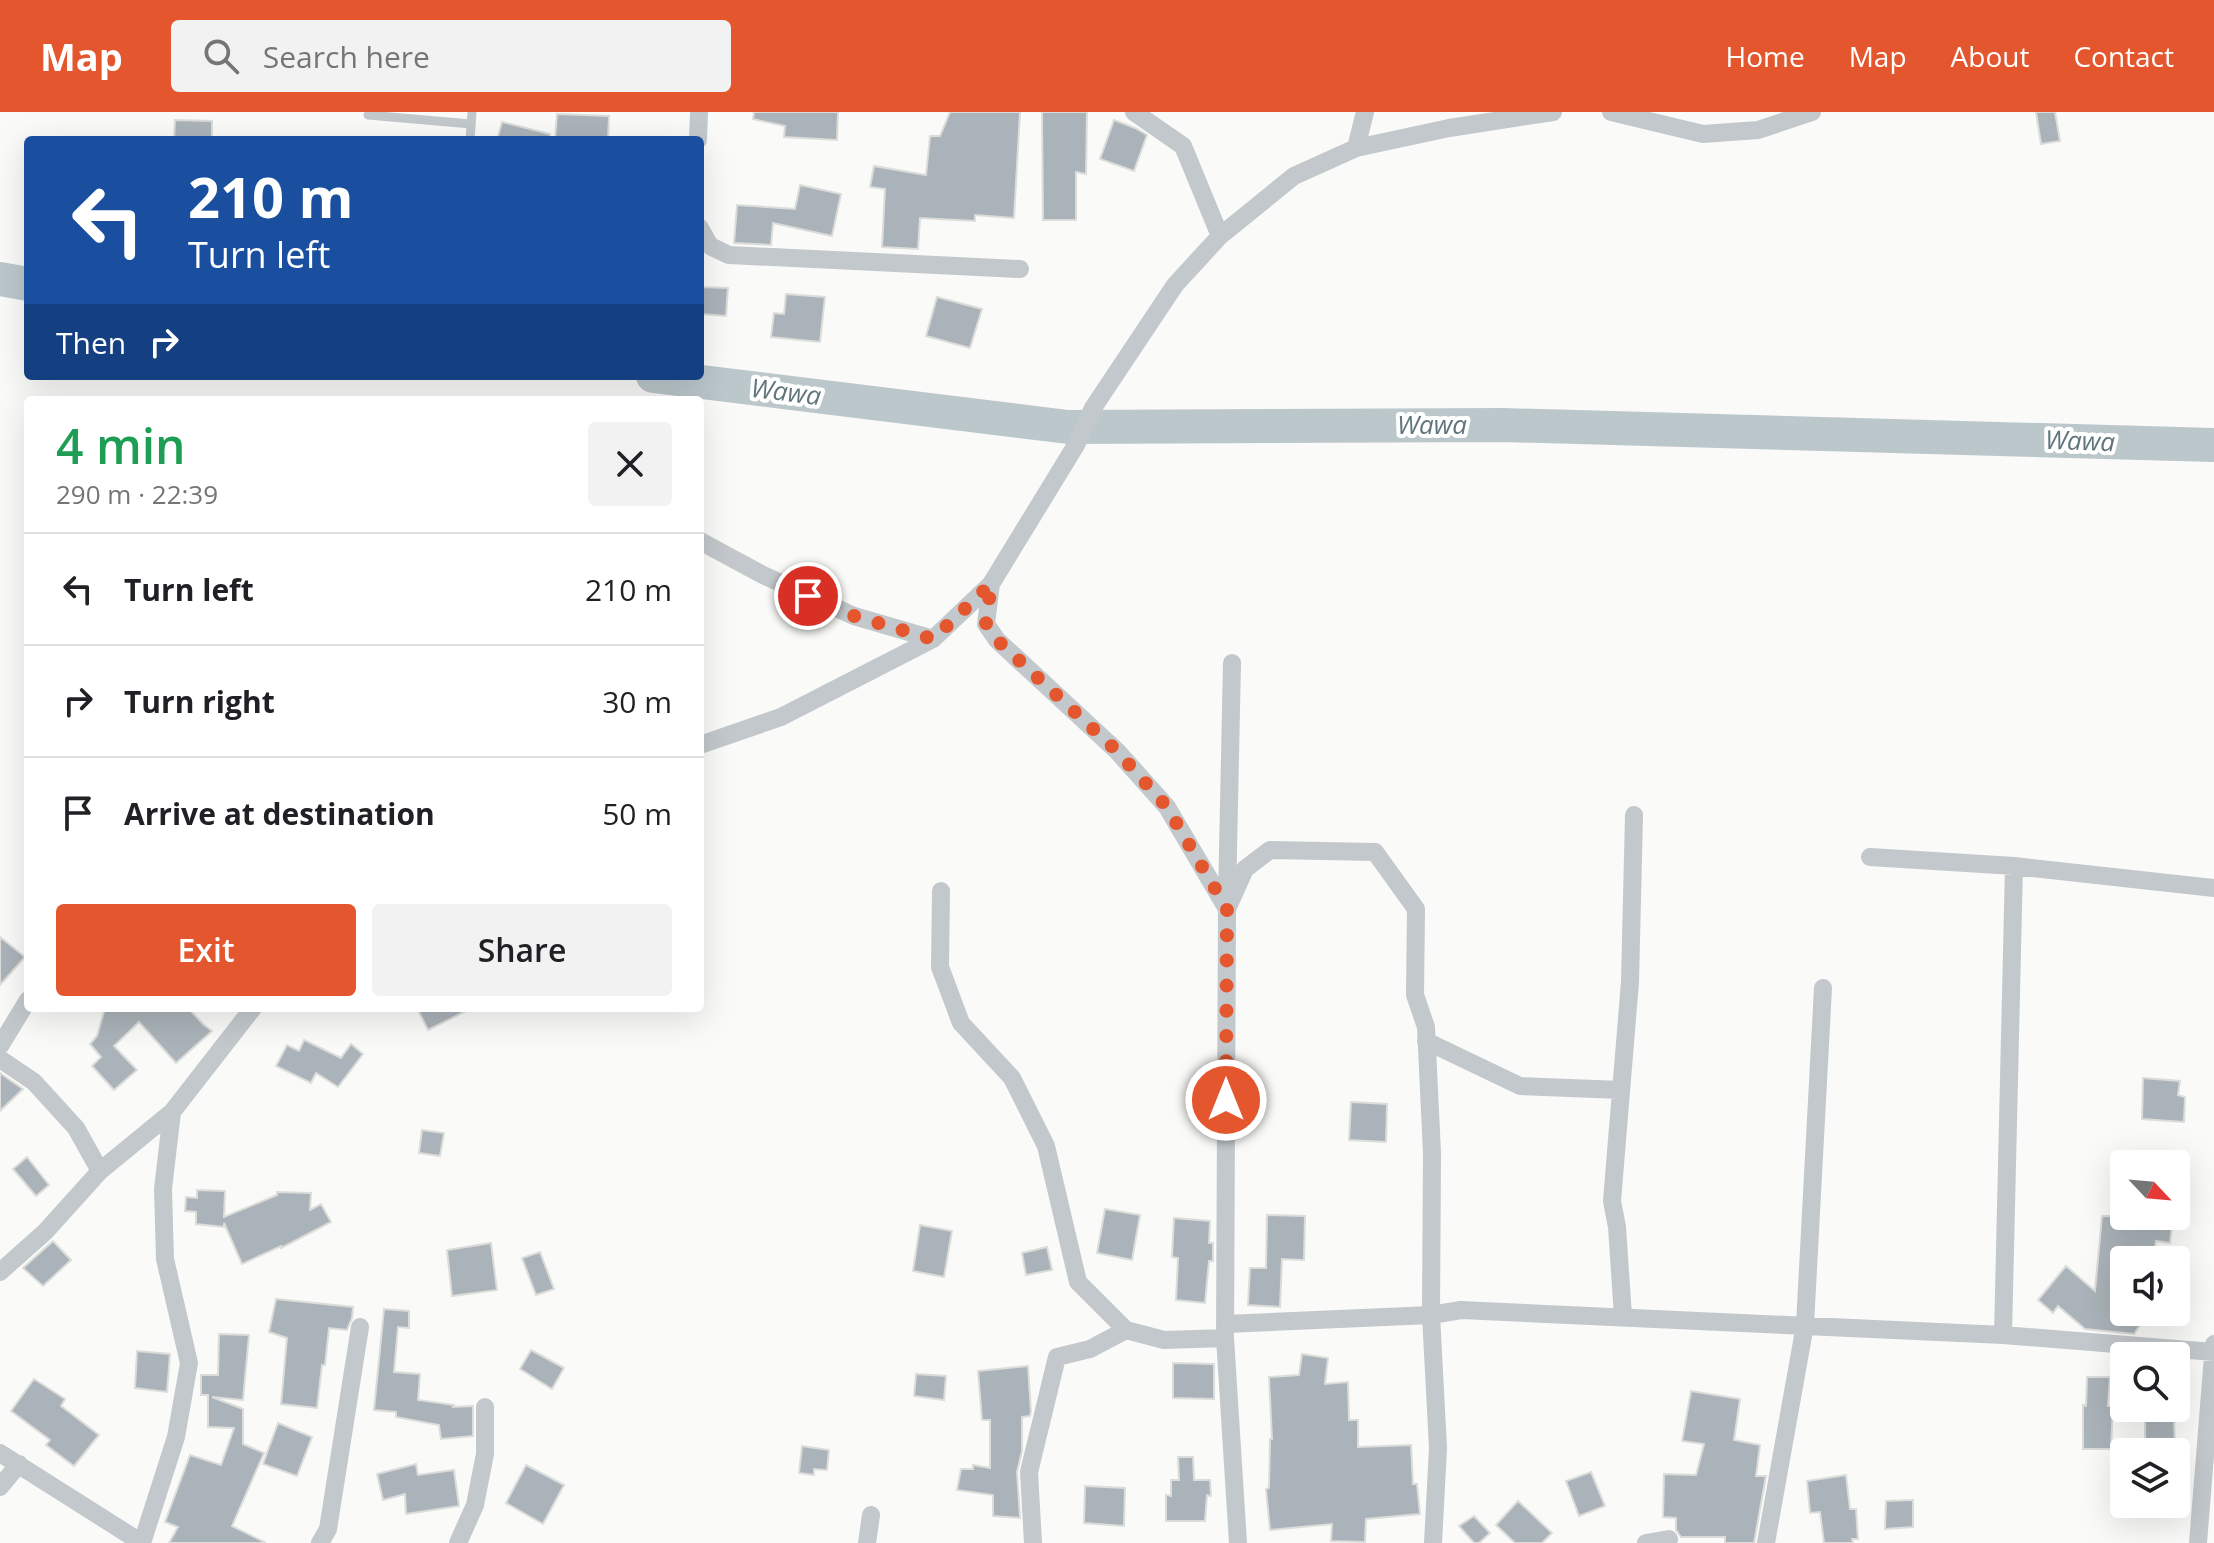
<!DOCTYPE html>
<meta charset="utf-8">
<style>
body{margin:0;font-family:"Open Sans",sans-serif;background:#f2f2f2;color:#202124;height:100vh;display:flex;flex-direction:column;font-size:30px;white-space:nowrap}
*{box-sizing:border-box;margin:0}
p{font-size:26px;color:#757577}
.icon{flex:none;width:44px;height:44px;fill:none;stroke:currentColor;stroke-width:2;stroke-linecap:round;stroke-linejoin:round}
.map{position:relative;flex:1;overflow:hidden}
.sheet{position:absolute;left:24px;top:284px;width:680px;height:616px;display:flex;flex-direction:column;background:#fff;border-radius:8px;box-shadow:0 8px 32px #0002}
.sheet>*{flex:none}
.banner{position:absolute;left:24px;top:24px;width:680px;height:244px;border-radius:8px;box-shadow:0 8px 32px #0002;background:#1a4fa0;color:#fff;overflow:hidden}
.needle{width:52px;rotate:116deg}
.buttons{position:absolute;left:2110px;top:1038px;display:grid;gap:16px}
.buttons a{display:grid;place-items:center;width:80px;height:80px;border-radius:8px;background:#fff;box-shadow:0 8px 32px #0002;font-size:40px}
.pin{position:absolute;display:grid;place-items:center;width:68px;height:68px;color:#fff;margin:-34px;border:4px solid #fff;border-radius:50%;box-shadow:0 2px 8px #0007}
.me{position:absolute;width:88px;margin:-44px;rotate:0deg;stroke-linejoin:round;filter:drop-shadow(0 0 6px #0008)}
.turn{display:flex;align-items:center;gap:28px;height:168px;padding:0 32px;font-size:36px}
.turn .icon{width:104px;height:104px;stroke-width:2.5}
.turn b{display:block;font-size:56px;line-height:68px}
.then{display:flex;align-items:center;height:76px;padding:0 32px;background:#0003;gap:16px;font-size:30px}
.round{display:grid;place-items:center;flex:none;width:84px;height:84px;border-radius:8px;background:#f2f2f2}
.head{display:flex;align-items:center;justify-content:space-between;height:136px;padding:0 32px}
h1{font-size:48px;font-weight:600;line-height:60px;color:#1e9e55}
.action{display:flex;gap:16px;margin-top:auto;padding:16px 32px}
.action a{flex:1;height:92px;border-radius:8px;background:#e4572e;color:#fff;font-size:32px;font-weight:600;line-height:92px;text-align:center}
.action a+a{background:#f2f2f2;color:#202124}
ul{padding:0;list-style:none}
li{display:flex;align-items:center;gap:24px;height:112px;padding:0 32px;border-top:2px solid #e0e0e0}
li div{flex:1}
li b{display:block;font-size:30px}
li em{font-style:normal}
header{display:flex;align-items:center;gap:48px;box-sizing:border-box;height:112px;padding:0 40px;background:#e4572e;color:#fff}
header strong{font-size:38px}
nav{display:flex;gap:44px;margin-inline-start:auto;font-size:28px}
.search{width:560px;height:72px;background:#f2f2f2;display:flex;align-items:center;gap:20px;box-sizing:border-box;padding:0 28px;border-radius:8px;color:#757577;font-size:30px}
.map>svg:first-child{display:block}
</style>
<header>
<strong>Map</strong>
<div class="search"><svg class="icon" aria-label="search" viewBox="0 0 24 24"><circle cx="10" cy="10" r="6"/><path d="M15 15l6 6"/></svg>Search here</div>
<nav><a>Home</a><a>Map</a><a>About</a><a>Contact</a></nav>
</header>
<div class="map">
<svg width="2214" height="1431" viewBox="0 0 2214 1431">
<rect width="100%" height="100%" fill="#fafaf8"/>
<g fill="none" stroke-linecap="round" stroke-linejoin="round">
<!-- river -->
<path stroke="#bbc7cb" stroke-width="34" d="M0,167l28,5
M653,264l415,51 435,-2 711,20"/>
</g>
<!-- building -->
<path fill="#aab3b9" stroke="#dcdcda" stroke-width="2" d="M754,0h84l-1,28 -53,-3 1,-11 -32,-7z
M950,0h70l-6,106 -39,-3v6l-55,-3 -2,31 -36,-2 3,-58 -15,-2 4,-21 52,9 4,-39h10z
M1042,0h45l-1,62 -10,-2v48h-33z
M2036,0h19l5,29 -19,3z
M557,2l52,2 -1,24h-53z
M175,8l37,1v19h-38z
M1114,8l21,8 12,7 -13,36 -34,-12z
M502,10l48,12 -1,6h-52z
M800,73l41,9 -9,42 -59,-13 -2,22 -37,-2 3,-38 58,4z
M700,175l28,1 -2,28 -26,-2z
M786,182l39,3 -5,45 -49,-5 3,-24 10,1z
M937,185l45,12 -12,39 -44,-12z
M0,825l25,20 -25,28z
M105,896h83l16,17 8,6 -36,32 -37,-41 -25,24 23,24 -23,20 -22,-24 9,-9 -11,-13 7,-8z
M417,896h55l-44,22z
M304,928l37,18 10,-14 12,10 -25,33 -22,-14 -5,10 -35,-17 11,-21 12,6z
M0,961l23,16 -23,22z
M2143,966l37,3 -2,14 7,2 -1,25 -42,-3z
M1351,990l36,2 -1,38 -37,-2z
M422,1018l22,3 -4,23 -21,-3z
M27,1045l22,28 -13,11 -23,-27z
M197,1078l28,1 -1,26 53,-22v-3l34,1 -1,17 11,-6 10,18 -50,26v-2l-39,18 -18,-41v4l-28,-3v-12l-11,-1 1,-14 11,1z
M1105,1097l35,6 -8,45 -35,-7z
M1267,1103l38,1 -1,44 -22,-1 -2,48 -32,-2 2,-37h16z
M2102,1104h71l-3,27 -14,-2 -3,17 -29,-8v62h25l-15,22 -49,-5 -27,-23 -5,7 -15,-13 28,-34 29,25z
M1174,1106l36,3 -1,22h4v18h-4l-4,42 -29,-3 2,-42 -6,-1z
M920,1113l32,6 -8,46 -31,-6z
M53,1129l18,19 -28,26 -20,-18z
M491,1131l6,47 -45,6 -5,-46z
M1047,1135l5,23 -26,5 -4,-22z
M540,1140l14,37 -18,6 -14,-37z
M276,1187l77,8 -1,11 -5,12 -18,-2 -4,37h-3l-5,43 -36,-4 6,-66 -18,-6z
M384,1197l25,2v17l-11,-1 -4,45 26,2 -2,26 36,5 -1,2 20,-1v30l-32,3 -2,-14 -43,-8v-5l-22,-2z
M219,1222l30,1 -6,65 -31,-3 31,12v35l21,9 -32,73 34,17h-97l9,-16 -13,-5 25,-67 31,10 13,-37 -26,-1v-32h-7v-20h17z
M531,1238l33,18 -12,21 -32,-20z
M137,1239l33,3 -3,38 -32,-4z
M1302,1242l26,4 -3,26 23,-2 1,38h9v27l53,-2 2,39h4l3,30 -54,5 -1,23 -34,-1 1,-17 -62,6 -4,-41 3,-1 1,-49h2l-3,-62 30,-2z
M1173,1251l41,1v35l-41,-1z
M1028,1254l3,46 -1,4 -8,1v34l-5,21 3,46 -27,-2v-21l-36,-5 4,-21h12v-4l17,3v-48h-8l-4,-49z
M916,1262l30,2 -2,24 -30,-4z
M2087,1265h23l-2,29h5l-2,43h-28v-44l3,1z
M34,1267l31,20 -4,7 38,29 -25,31 -28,-21 4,-5 -39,-29z
M1691,1279l49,8 -6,41 26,5 -4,31h10l-12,67h-29v-6h-44l-5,-7v-12l-13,-1 1,-43 32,1 8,-31 -22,-3z
M2174,1301l1,39h-30v-37z
M278,1311l34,14 -15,39 -34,-12z
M802,1334l27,4 -2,20 -13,-1v6l-15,-2z
M1178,1345h15l1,23h16l1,16 -4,-1 -2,26h-39v-26l5,1v-16h8z
M416,1352l2,11 36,-5 5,36 -53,8 -1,-20 -22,6 -6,-26z
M526,1353l38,20 -21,39 -37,-21z
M1591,1360l14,34 -26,10 -13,-35z
M1846,1363l4,34h6l2,30h-6l1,4h-29l-4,-31 -10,1 -3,-32z
M1085,1374l40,2 -1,38 -40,-3z
M1913,1388v27l-28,2 1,-28z
M1518,1389l34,32 -10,10h-27l-19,-18z
M1474,1404l16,17 -11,10h-5l-15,-17z"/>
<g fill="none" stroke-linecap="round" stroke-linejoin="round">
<!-- service -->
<path stroke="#c3c8cc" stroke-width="9" d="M368,3l103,9
M470,28l2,-28"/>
<!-- minor -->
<path stroke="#c3c8cc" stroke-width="18" d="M1134,0l49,34 37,90
M1611,0l92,22 55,-4 54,-18
M698,28l1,-28
M1356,36l9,-36
M700,116l10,18 19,9 291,14
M700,429l63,34 91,41 79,23
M991,472l-5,40 11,16 120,111 50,56 60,102
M700,633l81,-28 152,-78 58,-55 85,-139 17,-37 82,-123 45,-49 74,-60 62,-28 93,-20 104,-16
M1870,745l144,9 200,22
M941,779l-1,76 21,56 51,55 34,68 32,136 48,48 38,10 61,-2
M1227,786l5,-235
M1426,929l94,45 101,4
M0,934l28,-46
M0,947l34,23 42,46 24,43
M0,1160l45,-40 55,-61 72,-59 81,-104
M1623,1204l-6,-89 -5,-26 18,-219 4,-167
M1226,1212l205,-9 30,-5 542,25 211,17
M2003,1223l11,-469
M0,1341l142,90
M0,1375l19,-23
M142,1431l34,-106 13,-74 -24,-104 -2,-70 9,-77
M320,1431l8,-14 32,-202
M458,1431l17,-38 10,-51v-47
M867,1431l4,-28
M1033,1431l-4,-71 28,-115 33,-8 36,-19
M1238,1431l-13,-205 2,-429 18,-40 25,-19 105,2 41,57 -1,86 11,32 6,126 -1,162 7,133 -5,95
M1646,1431l23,-4
M1766,1431l39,-218 18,-337
M2198,1431l16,-199"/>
</g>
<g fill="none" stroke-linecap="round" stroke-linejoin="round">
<!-- route -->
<path stroke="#e4572e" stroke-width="14" stroke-dasharray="0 25.2" d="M808,484l46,20 79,23 58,-55 -5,40 11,16 120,111 50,56 60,102 -1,191"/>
</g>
<g text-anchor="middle" stroke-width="8" stroke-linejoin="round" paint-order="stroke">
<!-- water labels -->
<g font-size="26" font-style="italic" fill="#60757c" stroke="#fff">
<text transform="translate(786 280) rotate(7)" y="9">Wawa</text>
<text x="1432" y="322">Wawa</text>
<text transform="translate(2080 329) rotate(2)" y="9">Wawa</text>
</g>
</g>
</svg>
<div class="buttons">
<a><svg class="needle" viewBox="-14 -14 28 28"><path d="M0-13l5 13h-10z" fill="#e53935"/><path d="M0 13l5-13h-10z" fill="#757577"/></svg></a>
<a><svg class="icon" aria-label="sound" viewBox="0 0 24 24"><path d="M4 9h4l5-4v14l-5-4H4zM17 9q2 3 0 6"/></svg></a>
<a><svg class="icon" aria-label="search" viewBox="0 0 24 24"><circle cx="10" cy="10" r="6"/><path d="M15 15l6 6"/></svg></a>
<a><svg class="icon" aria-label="layers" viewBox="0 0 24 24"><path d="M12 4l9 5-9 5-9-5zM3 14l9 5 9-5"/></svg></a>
</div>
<div class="pin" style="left:808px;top:484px;background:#d93025"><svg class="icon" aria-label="arrive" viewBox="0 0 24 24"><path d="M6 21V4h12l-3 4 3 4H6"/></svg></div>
<svg class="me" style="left:1226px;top:988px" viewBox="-20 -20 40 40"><circle r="17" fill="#e4572e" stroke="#fff" stroke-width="3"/><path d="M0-11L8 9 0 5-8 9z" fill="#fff"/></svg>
<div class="banner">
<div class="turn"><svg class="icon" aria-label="left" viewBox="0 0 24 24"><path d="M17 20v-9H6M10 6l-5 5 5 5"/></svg><div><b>210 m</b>Turn left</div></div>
<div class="then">Then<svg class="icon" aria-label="right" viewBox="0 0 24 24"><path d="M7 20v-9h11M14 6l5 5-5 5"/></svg></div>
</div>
<section class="sheet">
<div class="head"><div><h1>4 min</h1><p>290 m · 22:39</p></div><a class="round"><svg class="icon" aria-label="close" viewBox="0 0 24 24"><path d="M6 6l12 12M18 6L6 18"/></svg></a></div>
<ul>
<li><svg class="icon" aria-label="left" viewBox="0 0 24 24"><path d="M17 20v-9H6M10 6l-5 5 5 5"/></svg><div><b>Turn left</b></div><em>210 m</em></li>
<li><svg class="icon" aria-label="right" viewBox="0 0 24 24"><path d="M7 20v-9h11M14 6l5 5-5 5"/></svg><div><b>Turn right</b></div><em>30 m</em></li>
<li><svg class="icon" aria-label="arrive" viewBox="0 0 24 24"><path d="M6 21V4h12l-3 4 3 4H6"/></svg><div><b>Arrive at destination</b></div><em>50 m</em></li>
</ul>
<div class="action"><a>Exit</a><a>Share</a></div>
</section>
</div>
